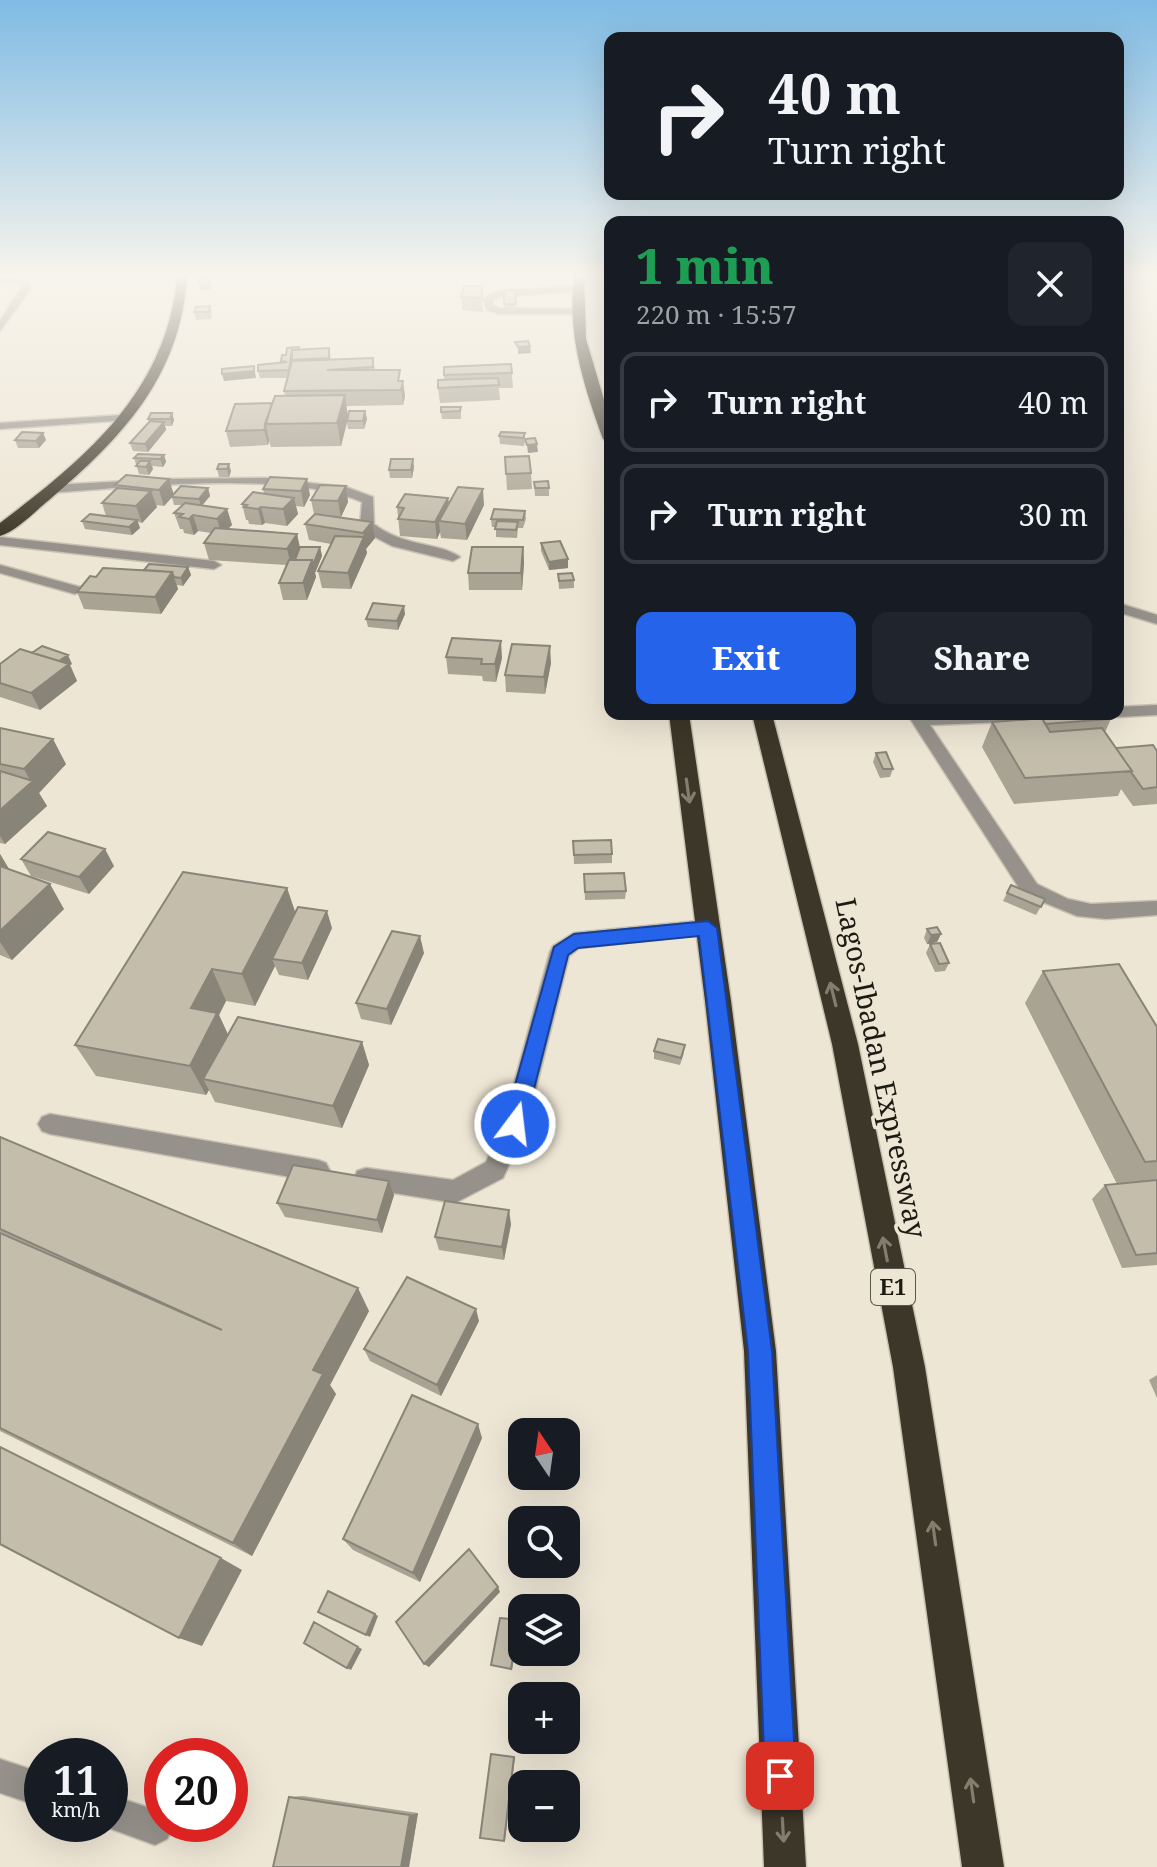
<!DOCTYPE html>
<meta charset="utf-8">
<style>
body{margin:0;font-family:"Noto Serif",serif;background:#20242c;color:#f1f3f6;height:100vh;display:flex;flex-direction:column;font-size:30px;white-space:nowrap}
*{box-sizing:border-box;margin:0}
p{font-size:26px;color:#9ea1a6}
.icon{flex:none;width:44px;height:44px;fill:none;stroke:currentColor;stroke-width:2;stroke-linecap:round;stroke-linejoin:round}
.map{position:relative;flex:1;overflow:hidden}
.panel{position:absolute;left:604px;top:216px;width:520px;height:504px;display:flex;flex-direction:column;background:#171b24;border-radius:16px;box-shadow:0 8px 32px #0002}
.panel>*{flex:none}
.banner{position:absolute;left:604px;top:32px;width:520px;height:168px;border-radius:16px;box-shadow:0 8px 32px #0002;background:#171b24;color:#f1f3f6;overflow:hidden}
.needle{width:52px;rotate:347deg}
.fabs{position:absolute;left:508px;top:1418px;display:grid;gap:16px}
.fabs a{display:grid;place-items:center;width:72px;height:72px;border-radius:16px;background:#171b24;box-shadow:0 8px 32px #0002;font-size:40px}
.speed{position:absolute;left:24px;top:1738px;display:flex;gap:16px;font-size:40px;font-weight:700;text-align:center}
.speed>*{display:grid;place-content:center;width:104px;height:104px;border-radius:50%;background:#171b24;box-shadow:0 8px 32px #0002;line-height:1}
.speed small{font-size:20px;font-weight:400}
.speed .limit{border:12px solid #d22;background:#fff;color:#111}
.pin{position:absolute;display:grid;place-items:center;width:68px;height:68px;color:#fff;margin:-34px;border-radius:16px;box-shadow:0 4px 12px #0006}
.me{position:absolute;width:88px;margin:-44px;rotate:15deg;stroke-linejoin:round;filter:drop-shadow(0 0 6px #0008)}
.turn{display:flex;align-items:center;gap:28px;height:168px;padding:0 32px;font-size:36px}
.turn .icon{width:104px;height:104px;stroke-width:2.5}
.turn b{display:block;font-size:56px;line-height:68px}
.round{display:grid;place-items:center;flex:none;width:84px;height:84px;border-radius:16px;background:#20242c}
.headline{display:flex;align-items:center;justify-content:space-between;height:136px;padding:0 32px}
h1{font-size:48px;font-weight:800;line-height:60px;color:#1e9e55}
.action{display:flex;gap:16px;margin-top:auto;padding:16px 32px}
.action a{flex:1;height:92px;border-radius:16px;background:#2563eb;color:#fff;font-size:32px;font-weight:800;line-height:92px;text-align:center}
.action a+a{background:#20242c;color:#f1f3f6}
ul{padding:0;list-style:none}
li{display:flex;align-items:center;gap:24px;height:100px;margin:0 16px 12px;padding:0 16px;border:4px solid #363941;border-radius:16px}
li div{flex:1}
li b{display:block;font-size:30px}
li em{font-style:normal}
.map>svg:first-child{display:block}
</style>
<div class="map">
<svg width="1157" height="1867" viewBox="0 0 1157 1867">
<rect width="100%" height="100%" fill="#eee6d5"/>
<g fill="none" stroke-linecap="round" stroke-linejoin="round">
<defs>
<path id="minor" d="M0,278l26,2 5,8 -31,43v-10l21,-33 -1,-4 -20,-1z
M578,286l3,5 -82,6 -6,3 1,6 5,2 82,1 -3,5h-80l-11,-4 -4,-11 14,-8z
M123,415l4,1v4l-127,9v-6z
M266,478l80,9 27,10 1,27c29,23 64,18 86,33l-7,4 -61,-15 -21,-11 -11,-10 2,-23c-75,-32 -227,-15 -311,-9l-6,-4 6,-4 116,-6z
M0,537l214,24 7,4 -7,4 -214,-24z
M0,565l80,22 2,3 -7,4 -75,-21z
M1118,603l39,12v9l-39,-12z
M1157,705v10l-39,2 -7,-3h7v-7z
M907,714h178l-8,5 -147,6 107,159 31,15 23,5 66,-3v14l-51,4 -29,-3 -54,-22z
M708,920l7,3 3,5 -3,5 -136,15 -10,8 -42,168 -24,54 -48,25 -98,-16 -3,-8 3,-8 9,-3 87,12 33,-18 17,-38 47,-172 3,-6 21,-13z
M50,1114l268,46 8,3 4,8 -4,8 -8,3 -268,-48 -8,-3 -4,-7 4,-7z
M0,1759l42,14v34l-42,-14z
M110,1795l52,17v12h9l2,3 -6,12 -12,6 -57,-21h12z"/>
<path id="highway" d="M177,278h10c-7,99 -65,160 -138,222 -14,11 -32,31 -49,36v-13c86,-65 166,-131 177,-245z
M574,278h10l2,61 24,81v23l-7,-4c-19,-53 -36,-104 -29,-161z
M669,714h20l42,287 45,350 30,516h-42l-20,-516 -39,-350z
M752,714h20l86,330 67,323 79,500h-42l-69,-500 -61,-323z"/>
</defs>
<!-- minor casing -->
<use href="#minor" stroke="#c8c1b2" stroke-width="3"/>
<!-- highway casing -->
<use href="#highway" stroke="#c8c1b2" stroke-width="3"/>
<!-- minor -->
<use href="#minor" fill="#96928b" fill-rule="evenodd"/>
<!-- highway -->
<use href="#highway" fill="#3d3729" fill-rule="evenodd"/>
</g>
<!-- wall -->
<path fill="#a9a394" d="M482,286l1,26 -21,-2 -1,-13z
M504,290h11l1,21h-11z
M210,306l2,7 -1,6 -15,1 -2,-8z
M329,348l2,12 42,-2 2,12 27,11 3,15 -2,9 -57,1 2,10 17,-5 2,8 -3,10h-16l-1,-6 -6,23 -70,1 -2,-6 -1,4 -38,2 -4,-16 59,-35 -1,-5 4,-13h-28l-2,-7 23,-8v-2l5,-6 13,-5z
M511,364l2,24h-14l1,12 -60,3 -2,-15 6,-8v-5z
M461,407v12h-19l-1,-7z
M172,413l2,7 -2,6h-7l1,4 -18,22 -15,-1 -3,-8 19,-21 -1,-3z
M43,433l3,7 -7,8h-21l-3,-8z
M525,433v8l-1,5 -24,-2 -1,-8z
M164,455l2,7 -3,5 -11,-1 1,3 -4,6 -10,-1 -5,-16z
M505,457l26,16 1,16 -25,1z
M219,464l12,7 -2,6h-10l-2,-8z
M414,467l-2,11h-22l-1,-8z
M126,475l48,19 34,-6 2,8 -8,9 25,4 5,16 -5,4 70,5 3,13h20l2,9 -7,17 1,4 -9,23h-24l-4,-17 8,-18 -78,-5 -5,-17 7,-10 -13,-2 -4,4 -10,-2 -1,-4h-3l-6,-16 8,-8h-8l-2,-8 -8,9 -8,-1 1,2 -15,16 -4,-1 2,6 -8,7 -47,-6 -3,-8 24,-5 -4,-13 14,-15 -1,-3z
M270,477l40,18 -6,12 -8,-1 2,8 -11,12 -22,-3 -3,2 -13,-1 -1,-4h-2l-4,-16 22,-10 -1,-5z
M534,482l15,6v8h-14z
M346,486l2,16 -7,15 34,21 -9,11 1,4 -16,36 -29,-1 -4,-17 13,-27 -22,-4 -4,-16 9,-10 -3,-14z
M448,498l1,5 35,2 -17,35 -26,-2 -1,-6 -3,7 -37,-3 -3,-29z
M525,511l1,8 -3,9h-5l-1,10 -21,-1v-10h-4l-1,-8z
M541,543l27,25 -19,2 -8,-19z
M523,547l1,16 -2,27h-53l-1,-17z
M188,567l3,8 -8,11 -6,-1 1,4 -17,25 -77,-5 -7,-17 67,-22z
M558,574l16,6v8l-15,1z
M405,614l-7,16 -30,-3 -2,-8z
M446,657l56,1 -6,24 -13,-1 -1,-5 -34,-2z
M551,663l-6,31 -39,-2 -1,-17z
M0,664h72l-2,1 7,16 -37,29 -40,-13z
M1012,714h96l3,5 -6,13 11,16 41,3v53l-24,2 -12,-17 -3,7 -104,8 -32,-57 10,-25 17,-1z
M0,728l66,36 -27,29 8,13 -42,38 -5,-1z
M876,753l17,16 -3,8 -10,1 -7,-16z
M573,841l39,13v9l-38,1z
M0,854l9,15 55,40 -52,51 -12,-5z
M21,859l93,7 -25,28 -58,-18z
M584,874l42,17 -1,8 -40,1z
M1011,885l34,14 -9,16 -33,-14z
M287,888l8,25 37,15 -24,52 -29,-5 -4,-9 -20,40 -29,-5 -7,14 9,20 134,7 7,23 -27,63 -127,-26 -6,-12 -3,5 -110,-19 -21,-31z
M927,929l14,5 -4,8 -10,2 -3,-6z
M930,944l19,19 -4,8 -10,1 -9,-19z
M424,953l-33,72 -30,-6 -5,-16z
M1043,971l114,56v238l-35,3 -30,-69 13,-14 12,-1 -92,-181z
M654,1051l30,2 -4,12 -26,-6z
M0,1137l369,174 -39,74 6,9 -84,162 -252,-125z
M389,1181l5,14 -12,38 -97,-16 -8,-14z
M511,1224l-7,36 -65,-10 -4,-13z
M479,1321l-38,75 -71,-35 -6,-12z
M1157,1375v23l-8,-18z
M482,1438l-62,144 -67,-32 -10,-11z
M303,1796l115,17 -9,54h-136l16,-70z"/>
<!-- shaded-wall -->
<path fill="#898478" d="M210,278l1,11 -10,1 -2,-7z
M530,346l1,7 -13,1v-7z
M254,366l2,12 -32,3 -2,-7z
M403,381l2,15 -2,9 -2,-15z
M345,395l3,22 -7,29 -4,-23z
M365,411l2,8 -3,10 -1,-8z
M172,413l2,7 -2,6 -2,-7z
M164,422l2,8 -18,22 -3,-8z
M266,425l3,16 -1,4 -4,-15z
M43,433l3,7 -7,8 -3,-7z
M537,444l1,8 -10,1 -1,-8z
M164,455l2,7 -3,5 -3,-8z
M413,459l1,8 -2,11 -1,-8z
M150,461l3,8 -4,6 -3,-8z
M229,464l2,7 -2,6 -2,-8z
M169,479l5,16 -10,11 -5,-16z
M307,479l3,16 -6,12 -3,-16z
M346,486l2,16 -7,15 -3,-16z
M208,488l2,8 -9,11 -2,-8z
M483,489l1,16 -17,35 -2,-16z
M151,491l6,16 -15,16 -6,-17z
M294,498l4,16 -11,12 -4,-17z
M448,498l2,16 -11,7 1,11 -3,7 -2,-17z
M261,507l4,16 -3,2 -4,-16z
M227,509l5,16 -10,10 -5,-16z
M193,515l5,16 -4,4 -5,-16z
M137,520l3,8 -8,7 -3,-8z
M372,522l3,16 -9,11 1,4 -16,36 -3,-16 16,-36 -1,-4z
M297,534l3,16 -9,15 -4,-16z
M320,547l2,9 -7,17 1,4 -9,23 -4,-17 9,-23z
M523,547l1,16 -2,27 -1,-17z
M568,559v9l-19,2v-8z
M188,567l3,8 -8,11 -2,-8z
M172,572l6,17 -17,25 -6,-17z
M404,606l1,8 -7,16 -1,-9z
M501,641l1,17 -6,24 -1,-18z
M550,646l1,17 -6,31 -1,-17z
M68,655l4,9 -2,1 7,16 -37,29 -9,-17 26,-30z
M53,739l13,25 -27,29 8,13 -42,38 -5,-8v-26l31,-28 -7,-13z
M105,849l9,17 -25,28 -10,-17z
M0,854l9,15 -9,9z
M50,884l14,25 -52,51 -12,-18v-11z
M287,888l11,32 -26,39 3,7 -20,40 -13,-32z
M327,911l5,17 -24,52 -6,-17z
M941,934l-4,8 -10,2 4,-9z
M420,936l4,17 -33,72 -4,-16z
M212,969l14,32 -7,14 13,28 -29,36 6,11 -3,5 -16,-29 1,-58z
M362,1042l7,23 -27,63 -9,-22z
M389,1181l5,14 -12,38 -5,-13z
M509,1210l2,14 -7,36 -2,-13z
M358,1288l11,23 -39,74 6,9 -84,162 -19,-13 80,-173z
M476,1309l3,12 -38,75 -4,-11z
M478,1424l4,14 -62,144 -7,-9z
M221,1558l21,12 -40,76 -23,-8z
M498,1587l2,5 -71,75 -5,-3z
M375,1614l3,2 -8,21 -4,-2z
M519,1620l1,2 -8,48 -1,-1z
M358,1647l4,2 -11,21 -4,-2z
M514,1757h1l-10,83 -1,1z
M418,1813l-9,54h-8l9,-52z"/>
<!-- building -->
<path fill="#c4bdac" stroke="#898478" stroke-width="2" d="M199,278h11v4l-11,1z
M464,286h18v12l-21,-1z
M504,290h11l1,14h-12z
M210,306l-1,6h-15l2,-5z
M528,341l2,5 -12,1 -3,-5z
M299,347l-1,3h-6l-3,20 -31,1v-6l29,-3 -6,-1 1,-6h4l1,-7z
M329,348v10l-37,2v-10z
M373,358v9l-46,3h73l-2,11h5l-2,9 -117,1 8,-30z
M511,364l1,9 -68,2v-8z
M254,366v5l-32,3v-5z
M498,378l1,7 -61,3v-8z
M345,395l-8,28 -72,1 10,-28z
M272,403l-8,27 -38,1 9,-27z
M441,407h20l-1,4 -19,1z
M349,411h16l-2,10h-16z
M151,413h21l-2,6h-22z
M150,421l14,1 -19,22 -15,-1z
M22,432l21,1 -7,8 -21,-1z
M501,432l24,1 -2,5 -24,-2z
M535,438l2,6 -10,1 -2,-6z
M138,454l26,1 -4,4 -26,-1z
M529,456l2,17 -25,1 -1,-17z
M391,459h22l-2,11h-22z
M140,461h10l-4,6 -10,-1z
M219,464h10l-2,5h-10z
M126,475l43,4 -10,11 -44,-5z
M270,477l37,2 -6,12 -38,-2z
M548,481l1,7h-14l-1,-6z
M320,485l26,1 -8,15 -27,-1z
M181,486l27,2 -9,11 -28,-2z
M458,487l25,2 -18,35 -26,-3z
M117,488l34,3 -15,15 -34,-3z
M253,492l41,6 -11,11 -22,-2 -3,2 -14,-2 3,-2 -5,-1z
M405,494l43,4 -13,24 -37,-3 6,-11 -7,-1z
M185,503l42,6 -10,10 -24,-4 -4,4 -10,-2 4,-3 -9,-1z
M494,509l31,2 -2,9 -32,-1z
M90,514l47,6 -8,7 -47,-6z
M315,514l57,8 -9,11 -58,-9z
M497,521l21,1 -2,8 -21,-1z
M215,528l82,6 -10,15 -83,-6z
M335,536l29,1 -16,36 -30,-2z
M560,541l8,18 -19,3 -8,-19z
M300,547h20l-7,18 -1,-5h-17z
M472,547h51l-2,26h-53z
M289,560h23l-9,23h-24z
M149,564l39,3 -7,11 -7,-1 -2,-5 -28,-2z
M103,568l69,4 -17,25 -78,-5 13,-16 6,1z
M572,573l2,7 -15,1 -1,-7z
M373,603l31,3 -7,15 -31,-2z
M452,638l49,3 -6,23h-14l1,-5 -36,-2z
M512,644l38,2 -6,31 -39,-2z
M42,646l26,9 -9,6 -27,-8z
M20,649l49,15 -38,29 -31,-10v-19z
M1018,714h90l3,5 -66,5 -3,-6 -20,2z
M1042,718l8,14 52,-4 30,43 -107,7 -33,-56z
M0,728l53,11 -29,30 -24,-5z
M1153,745l4,6v36l-14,2 -12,-17 1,-1 -16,-23z
M886,752l7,17h-10l-7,-16z
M0,771l33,10 -33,29z
M48,832l57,17 -26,28 -58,-18z
M611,840l1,14 -38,1 -1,-14z
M0,866l50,18 -50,47z
M183,872l104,16 -45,86 -30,-5 -21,39 26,5 -27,53 -115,-21z
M624,873l2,18 -41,1 -1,-18z
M1011,885l34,14 -4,8 -34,-14z
M298,907l29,4 -25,52 -30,-4z
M937,927l4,7 -10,1 -4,-6z
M392,931l28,5 -33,73 -31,-6z
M940,943l9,20 -10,1 -9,-20z
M1119,964l38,63v134l-12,1 -102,-191z
M238,1017l124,25 -29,64 -130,-27z
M658,1039l27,6 -4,13 -27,-7z
M0,1137l358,151 -45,82 10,4 -90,169 -233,-115v-195l222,97 -222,-101z
M293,1165l96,16 -12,39 -100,-17z
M1157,1180v73l-21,2 -31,-70z
M445,1201l64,9 -7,37 -67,-10z
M407,1277l69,32 -39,76 -73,-36z
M412,1395l66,29 -65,149 -70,-34z
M0,1447l221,111 -42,80 -179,-94z
M469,1549l29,38 -74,77 -28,-42z
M328,1591l47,23 -9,21 -48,-23z
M500,1618l19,2 -8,49 -20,-4z
M314,1622l44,25 -11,21 -43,-25z
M491,1754l23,3 -10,84 -24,-3z
M289,1797l121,18 -9,52h-128z"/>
<!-- one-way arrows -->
<defs><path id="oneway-shaft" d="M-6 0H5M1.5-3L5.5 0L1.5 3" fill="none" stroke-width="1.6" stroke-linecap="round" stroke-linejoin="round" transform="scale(2)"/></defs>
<g stroke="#847d6e">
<use href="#oneway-shaft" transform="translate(688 791) rotate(82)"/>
<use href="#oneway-shaft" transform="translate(833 994) rotate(-104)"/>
<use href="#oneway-shaft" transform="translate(885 1249) rotate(-101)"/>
<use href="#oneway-shaft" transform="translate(934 1533) rotate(-98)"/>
<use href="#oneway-shaft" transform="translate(972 1790) rotate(-98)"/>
<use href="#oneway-shaft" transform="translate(783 1830) rotate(87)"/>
</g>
<!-- sky -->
<linearGradient id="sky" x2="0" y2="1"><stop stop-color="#7fbbe4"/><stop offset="0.51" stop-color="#f7f4ec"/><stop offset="1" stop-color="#f7f4ec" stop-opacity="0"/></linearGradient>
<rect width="1157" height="540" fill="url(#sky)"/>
<!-- route -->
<path fill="#2563eb" stroke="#184099" stroke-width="2" d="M708,921l9,7 55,423 24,425 -5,11 -11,4 -11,-4 -4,-11 -17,-425 -49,-415 -121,12 -10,7 -43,169 -3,6 -7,3 -8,-3 -3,-6 50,-177 20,-13z"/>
<g text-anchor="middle" stroke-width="7" stroke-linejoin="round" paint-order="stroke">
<!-- shield labels -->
<rect fill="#eee6d5" stroke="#5b574d" stroke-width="2" x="871" y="1269" width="44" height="36" rx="6"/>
<g font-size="22" font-weight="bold" fill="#1c1a13">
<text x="893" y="1295">E1</text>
</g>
<!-- near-street labels -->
<g font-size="28" fill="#1c1a13" stroke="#eee6d5">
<text transform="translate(881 1068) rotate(78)" y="10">Lagos-Ibadan Expressway</text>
</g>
</g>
</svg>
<div class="fabs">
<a><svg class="needle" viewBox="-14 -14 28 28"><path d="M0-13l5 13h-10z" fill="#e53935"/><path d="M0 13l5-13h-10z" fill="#9ea1a6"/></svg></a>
<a><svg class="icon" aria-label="search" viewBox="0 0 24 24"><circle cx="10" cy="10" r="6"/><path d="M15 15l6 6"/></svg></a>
<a><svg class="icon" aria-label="layers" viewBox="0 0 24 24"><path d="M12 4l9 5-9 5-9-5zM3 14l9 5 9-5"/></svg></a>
<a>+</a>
<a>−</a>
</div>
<div class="speed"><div>11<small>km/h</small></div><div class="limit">20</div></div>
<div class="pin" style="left:780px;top:1776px;background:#d93025"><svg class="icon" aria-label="arrive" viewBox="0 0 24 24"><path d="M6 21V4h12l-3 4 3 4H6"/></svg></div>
<svg class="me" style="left:515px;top:1124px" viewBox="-20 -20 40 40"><circle r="17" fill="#2563eb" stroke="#fff" stroke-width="3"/><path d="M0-11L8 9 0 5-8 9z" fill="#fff"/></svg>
<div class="banner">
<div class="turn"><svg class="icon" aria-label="right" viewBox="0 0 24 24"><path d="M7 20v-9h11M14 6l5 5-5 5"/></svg><div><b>40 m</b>Turn right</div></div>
</div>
<section class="panel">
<div class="headline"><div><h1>1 min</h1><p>220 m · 15:57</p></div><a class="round"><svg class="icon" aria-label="close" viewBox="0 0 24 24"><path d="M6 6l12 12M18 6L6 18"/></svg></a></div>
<ul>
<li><svg class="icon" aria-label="right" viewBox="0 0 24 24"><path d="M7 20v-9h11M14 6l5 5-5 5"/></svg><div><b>Turn right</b></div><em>40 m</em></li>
<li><svg class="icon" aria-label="right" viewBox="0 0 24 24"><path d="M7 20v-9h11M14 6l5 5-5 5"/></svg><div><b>Turn right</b></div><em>30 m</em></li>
</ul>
<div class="action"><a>Exit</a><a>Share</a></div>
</section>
</div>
